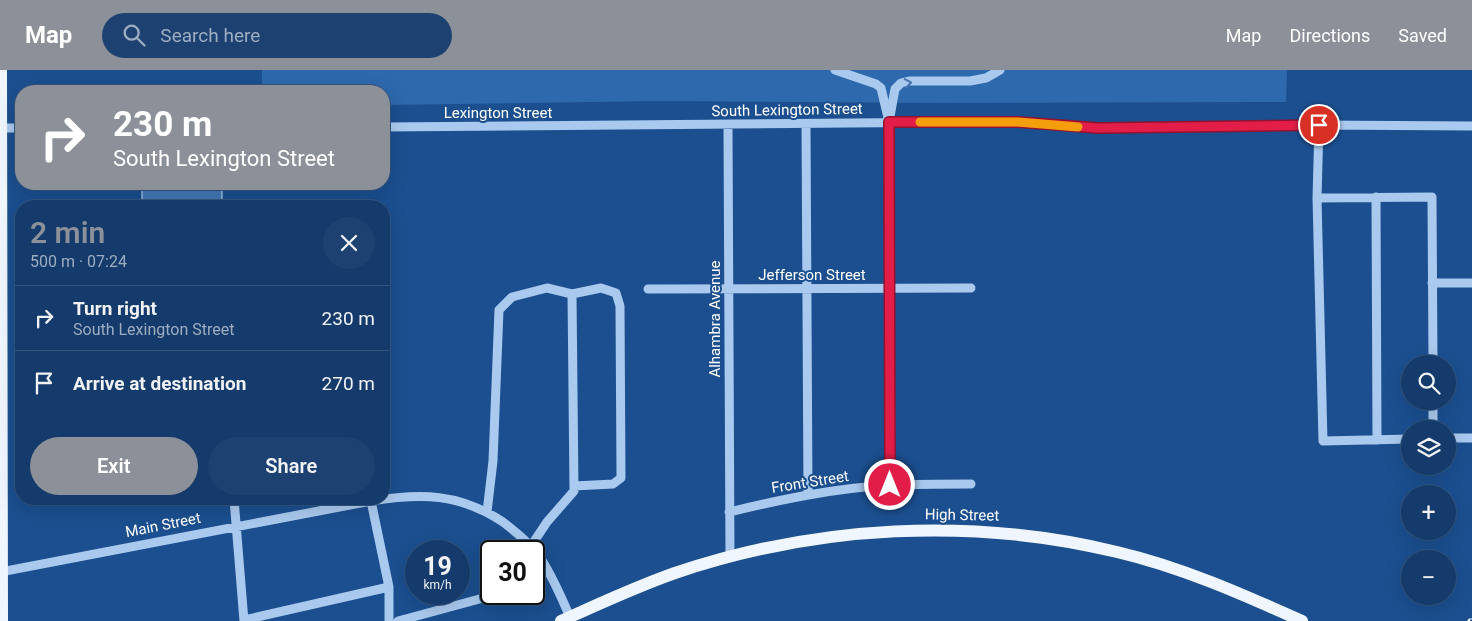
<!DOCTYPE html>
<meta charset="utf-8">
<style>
body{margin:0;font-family:Roboto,sans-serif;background:#1d4271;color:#f1f3f6;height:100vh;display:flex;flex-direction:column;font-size:19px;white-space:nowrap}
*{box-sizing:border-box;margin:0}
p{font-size:16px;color:#9dadc1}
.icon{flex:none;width:28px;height:28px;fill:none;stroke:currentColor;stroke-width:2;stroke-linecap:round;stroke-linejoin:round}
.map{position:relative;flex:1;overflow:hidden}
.drawer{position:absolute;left:15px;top:130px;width:375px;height:305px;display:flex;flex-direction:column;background:#143b6b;border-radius:20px;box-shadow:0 5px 20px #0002,0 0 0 1px #33557e}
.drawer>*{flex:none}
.banner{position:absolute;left:15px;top:15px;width:375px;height:105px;border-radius:20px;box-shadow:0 5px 20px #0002,0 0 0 1px #33557e;background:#8c9099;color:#fff;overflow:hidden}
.tools{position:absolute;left:1401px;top:285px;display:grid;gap:10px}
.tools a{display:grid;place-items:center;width:55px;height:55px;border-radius:50%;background:#143b6b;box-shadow:0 5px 20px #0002,0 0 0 1px #33557e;font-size:25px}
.speed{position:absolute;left:405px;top:470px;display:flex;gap:10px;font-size:25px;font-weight:700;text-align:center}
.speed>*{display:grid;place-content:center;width:65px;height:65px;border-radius:50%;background:#143b6b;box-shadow:0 5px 20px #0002,0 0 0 1px #33557e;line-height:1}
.speed small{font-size:12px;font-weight:400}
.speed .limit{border:2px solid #111;border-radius:8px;background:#fff;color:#111}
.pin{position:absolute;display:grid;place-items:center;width:42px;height:42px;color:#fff;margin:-21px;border:2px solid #fff;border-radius:50%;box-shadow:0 1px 5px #0007}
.me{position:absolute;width:55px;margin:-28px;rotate:0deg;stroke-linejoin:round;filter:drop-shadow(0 0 4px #0008)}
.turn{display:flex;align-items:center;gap:18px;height:105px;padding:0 15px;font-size:22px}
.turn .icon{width:65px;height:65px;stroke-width:2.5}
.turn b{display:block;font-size:35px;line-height:42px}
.round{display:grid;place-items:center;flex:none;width:52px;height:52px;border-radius:26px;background:#1d4271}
.head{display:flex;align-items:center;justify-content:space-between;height:85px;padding:0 15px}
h1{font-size:30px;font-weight:600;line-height:38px;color:#8c9099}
.primary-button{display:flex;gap:10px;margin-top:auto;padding:10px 15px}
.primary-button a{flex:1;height:58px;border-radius:30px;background:#8c9099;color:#fff;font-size:20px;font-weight:600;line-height:58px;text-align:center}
.primary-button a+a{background:#1d4271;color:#f1f3f6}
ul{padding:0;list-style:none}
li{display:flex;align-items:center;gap:15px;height:65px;padding:0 15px;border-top:1px solid #33557e}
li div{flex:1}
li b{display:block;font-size:19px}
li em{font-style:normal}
header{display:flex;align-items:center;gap:30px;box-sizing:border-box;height:70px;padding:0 25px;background:#8c9099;color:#fff}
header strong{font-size:24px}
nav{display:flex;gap:28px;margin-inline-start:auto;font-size:18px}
.search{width:350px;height:45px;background:#1d4271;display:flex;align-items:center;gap:12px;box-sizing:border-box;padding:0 18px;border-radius:28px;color:#9dadc1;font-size:19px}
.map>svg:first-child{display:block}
</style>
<header>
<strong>Map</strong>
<div class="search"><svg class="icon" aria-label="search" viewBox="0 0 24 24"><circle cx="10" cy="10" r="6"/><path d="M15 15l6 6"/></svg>Search here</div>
<nav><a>Map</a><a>Directions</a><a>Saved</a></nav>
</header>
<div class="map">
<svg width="1472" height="551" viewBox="0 0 1472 551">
<rect width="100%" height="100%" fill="#1b4f8f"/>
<!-- green -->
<path fill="#2e69ad" d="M262,0h1025l-1,32 -346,1 -279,-2 -277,4v-14h-122z"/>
<!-- building -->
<path fill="#4478b7" stroke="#cfe3fa" d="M142,114h80v21h-80z"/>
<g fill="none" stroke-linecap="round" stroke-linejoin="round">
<!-- minor -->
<path stroke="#a9c9ee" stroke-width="9" d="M835,0l41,14 5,4 8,34
M806,54l2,371
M728,55l2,432
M1319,55l-2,73 6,243 87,-2
M384,57l587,-5h47l79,6 222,-3 153,1
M0,58h21
M1376,127l1,243
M1317,128l115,-1 1,167
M1432,213h40
M648,219l323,-1
M572,224l29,-6 15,5 4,13 1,172 -8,6 -39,2
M1433,331v28
M1448,368h24
M891,415l-2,-363 6,-33 6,-6 8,-2h61l16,-3 14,-8
M234,429l10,122
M371,431l18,86v34
M487,442l6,-51 6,-151 13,-13 35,-9 25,6 2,197 -27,31 -16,24
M729,442c54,-13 107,-24 162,-27 27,-1 53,-1 80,-1
M0,502l371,-71c50,-8 88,-8 132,21 14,11 28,22 38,37 12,18 20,38 29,58
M244,550l145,-33
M398,551l100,-27"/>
<!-- major -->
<path stroke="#f0f6ff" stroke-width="12" d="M1,0l1,551
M561,551c38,-17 74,-34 114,-48 142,-48 297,-56 442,-21 64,15 125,42 185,69"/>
<defs>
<path id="rail" d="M1470,551h2"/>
</defs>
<!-- rail casing -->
<use href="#rail" stroke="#fff" stroke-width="5"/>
<!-- rail -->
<use href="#rail" stroke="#1b4f8f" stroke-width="3" stroke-dasharray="9" stroke-linecap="butt"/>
</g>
<!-- one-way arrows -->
<defs><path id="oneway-chevron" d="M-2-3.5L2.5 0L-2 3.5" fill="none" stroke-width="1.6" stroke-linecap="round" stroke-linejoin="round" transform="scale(1.25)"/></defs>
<use stroke="#4674ac" href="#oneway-chevron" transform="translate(908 13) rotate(-10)"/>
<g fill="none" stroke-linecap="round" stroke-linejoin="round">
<defs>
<path id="route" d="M890,415l-1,-363h129l80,6 221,-3"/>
</defs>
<!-- route casing -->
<use href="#route" stroke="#92132f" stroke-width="12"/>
<!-- route -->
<use href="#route" stroke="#e11d48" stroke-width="9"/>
<!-- slow -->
<path stroke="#f59e0b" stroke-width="9" d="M920,52h98l60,5"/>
</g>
<g text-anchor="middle" stroke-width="4" stroke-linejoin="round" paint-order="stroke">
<!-- street labels -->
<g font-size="15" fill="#fff" stroke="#1b4f8f">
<text transform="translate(787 40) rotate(-1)" y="5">South Lexington Street</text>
<text x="498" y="48">Lexington Street</text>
<text x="812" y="210">Jefferson Street</text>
<text transform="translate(715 249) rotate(-90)" y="5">Alhambra Avenue</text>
<text transform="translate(810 412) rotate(-9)" y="5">Front Street</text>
<text transform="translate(962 445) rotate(1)" y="5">High Street</text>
<text transform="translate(163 455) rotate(-11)" y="5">Main Street</text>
</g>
</g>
</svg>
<div class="tools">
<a><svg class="icon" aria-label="search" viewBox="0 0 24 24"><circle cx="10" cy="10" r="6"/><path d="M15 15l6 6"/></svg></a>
<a><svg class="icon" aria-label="layers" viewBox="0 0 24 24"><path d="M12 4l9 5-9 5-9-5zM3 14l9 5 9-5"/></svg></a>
<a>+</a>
<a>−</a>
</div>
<div class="speed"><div>19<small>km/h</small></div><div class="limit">30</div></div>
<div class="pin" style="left:1319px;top:55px;background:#d93025"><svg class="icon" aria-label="arrive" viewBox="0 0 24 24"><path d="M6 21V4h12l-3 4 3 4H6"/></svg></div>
<svg class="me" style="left:890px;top:415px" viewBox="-20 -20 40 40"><circle r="17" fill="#e11d48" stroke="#fff" stroke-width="3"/><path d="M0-11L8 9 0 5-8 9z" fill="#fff"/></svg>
<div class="banner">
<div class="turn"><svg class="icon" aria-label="right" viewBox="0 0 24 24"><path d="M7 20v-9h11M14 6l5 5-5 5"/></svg><div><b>230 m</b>South Lexington Street</div></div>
</div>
<section class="drawer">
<div class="head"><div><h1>2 min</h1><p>500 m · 07:24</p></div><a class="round"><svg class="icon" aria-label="close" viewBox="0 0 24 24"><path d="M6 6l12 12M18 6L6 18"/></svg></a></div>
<ul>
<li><svg class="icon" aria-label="right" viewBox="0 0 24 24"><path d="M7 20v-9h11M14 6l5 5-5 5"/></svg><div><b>Turn right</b><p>South Lexington Street</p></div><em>230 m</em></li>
<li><svg class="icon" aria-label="arrive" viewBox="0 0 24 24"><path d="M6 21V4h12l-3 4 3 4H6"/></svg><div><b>Arrive at destination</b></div><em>270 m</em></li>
</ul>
<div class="primary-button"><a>Exit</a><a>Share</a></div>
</section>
</div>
